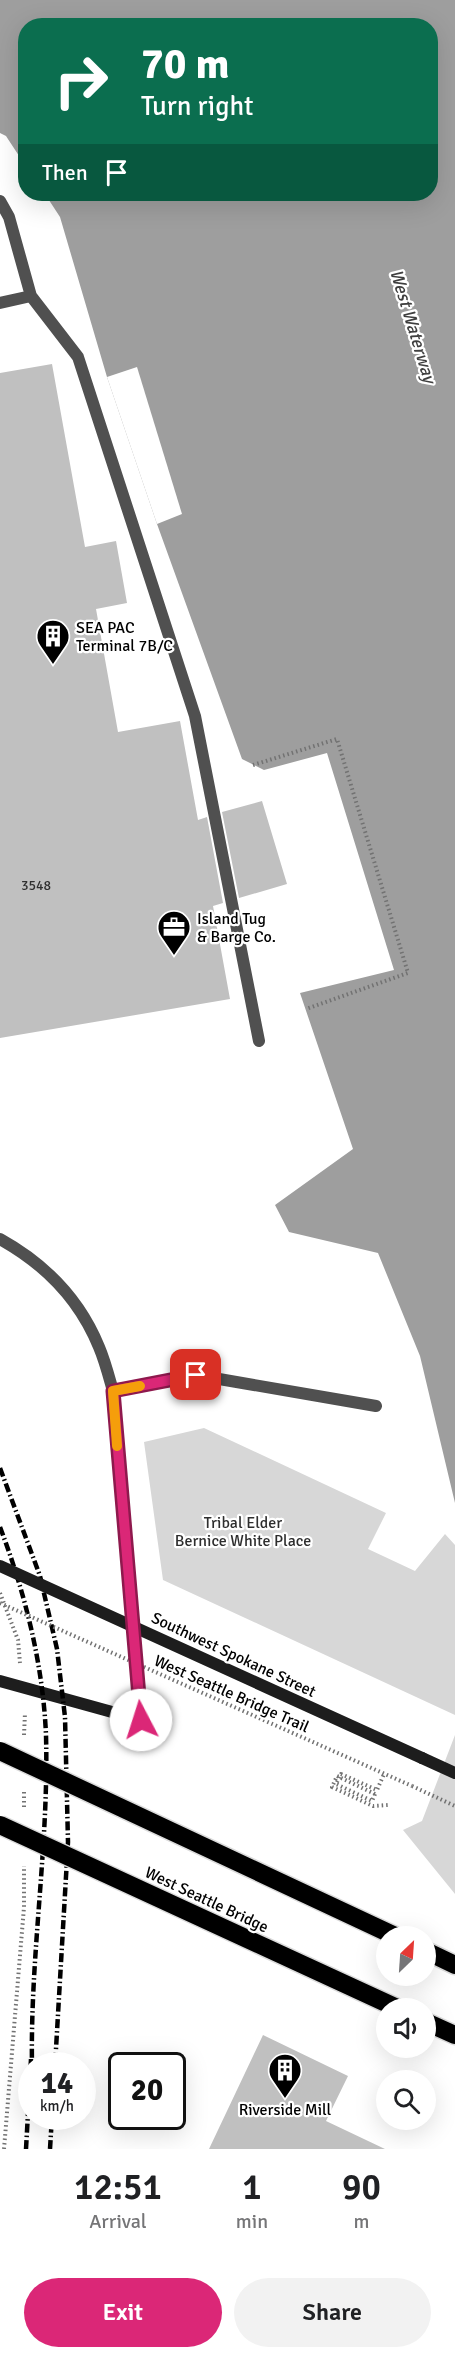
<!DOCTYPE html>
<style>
body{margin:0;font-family:Signika,sans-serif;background:#f2f2f2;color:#202124;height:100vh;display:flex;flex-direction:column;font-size:22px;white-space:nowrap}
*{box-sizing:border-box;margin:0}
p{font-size:20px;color:#757577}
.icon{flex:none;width:33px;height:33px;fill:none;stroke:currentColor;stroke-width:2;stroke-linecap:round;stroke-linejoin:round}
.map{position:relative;height:2149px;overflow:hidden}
.sheet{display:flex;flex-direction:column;background:#fff;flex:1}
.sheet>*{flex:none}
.top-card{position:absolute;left:18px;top:18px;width:420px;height:183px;border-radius:24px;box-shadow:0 6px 24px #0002;background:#0b6e4f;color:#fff;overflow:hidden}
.needle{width:39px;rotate:25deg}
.fabs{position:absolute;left:376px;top:1926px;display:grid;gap:12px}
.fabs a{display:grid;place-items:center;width:60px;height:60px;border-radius:50%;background:#fff;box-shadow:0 6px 24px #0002;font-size:30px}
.speed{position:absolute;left:18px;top:2052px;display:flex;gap:12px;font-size:30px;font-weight:700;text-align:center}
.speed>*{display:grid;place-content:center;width:78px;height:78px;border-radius:50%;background:#fff;box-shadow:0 6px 24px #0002;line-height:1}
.speed small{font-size:15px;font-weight:400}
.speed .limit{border:3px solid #111;border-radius:9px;background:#fff;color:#111}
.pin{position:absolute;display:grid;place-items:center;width:51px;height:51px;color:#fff;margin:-26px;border-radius:12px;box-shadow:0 3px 9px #0006}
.me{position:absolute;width:66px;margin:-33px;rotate:355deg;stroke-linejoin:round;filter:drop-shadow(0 0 4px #0008)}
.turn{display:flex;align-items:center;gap:21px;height:126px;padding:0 24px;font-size:27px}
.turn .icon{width:78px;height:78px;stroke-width:2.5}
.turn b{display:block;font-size:42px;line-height:51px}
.then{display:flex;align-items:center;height:57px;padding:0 24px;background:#0003;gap:12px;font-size:22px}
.eta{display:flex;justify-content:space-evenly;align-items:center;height:102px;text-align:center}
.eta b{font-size:36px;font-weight:600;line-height:42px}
.primary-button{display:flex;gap:12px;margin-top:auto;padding:12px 24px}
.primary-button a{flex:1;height:69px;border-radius:36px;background:#db2777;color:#fff;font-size:24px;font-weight:600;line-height:69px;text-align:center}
.primary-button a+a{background:#f2f2f2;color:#202124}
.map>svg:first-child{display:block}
</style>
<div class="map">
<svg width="455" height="2149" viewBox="0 0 455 2149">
<rect width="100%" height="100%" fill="#fff"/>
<!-- green -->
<path fill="#d7d7d7" d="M204,1428l182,85 -18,36 47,22 30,-37 10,11v170l-292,-135 -19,-138z
M455,1735v159l-52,-64 19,-9z"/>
<!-- water -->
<path fill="#9e9e9e" d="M0,0h455v1503l-35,-147 -42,-103 -89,-21 -14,-27 78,-56 -53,-156 94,-23 -67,-217 -63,17 -22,-11 -85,-235 -50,-147 -47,-160 -15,-23h385v-168h-404l-1,139 -19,-29 -6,-3z"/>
<!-- pier -->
<path fill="#fff" d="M137,367l45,147 -25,10 -50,-147z"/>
<!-- building -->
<path fill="#c0c0c0" d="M52,364l33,183 31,-6 11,62 -31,6 22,123 62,-11 18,99 9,-3 16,86 -10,3 17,93 -230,39v-665z
M262,801l25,83 -48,14 -17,-86z
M263,2035l85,41 -22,45 59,28h-176z"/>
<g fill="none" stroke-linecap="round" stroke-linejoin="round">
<defs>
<path id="highway" d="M426,1951l29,14
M426,2022l29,13"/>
</defs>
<!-- highway casing -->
<use href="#highway" stroke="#dbdbdb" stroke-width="21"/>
<!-- path -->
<path stroke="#727272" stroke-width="4" stroke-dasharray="1.5 3" stroke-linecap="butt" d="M253,765l84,-26 71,234 -102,36
M0,1593l18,47 2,23
M24,1735l1,-22
M412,1786l43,20
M375,1794l-38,-18 -5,11 41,19 15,-1
M24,1807v-16
M4,2149l20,-242v-41"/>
<!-- lane -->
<path stroke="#505050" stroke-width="12" d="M0,201l9,16 22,79 47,61 117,359 64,325
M0,303l31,-7
M0,1239c45,25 79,59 99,108 6,14 10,30 14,44l28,329
M113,1391l83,-16 180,31"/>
<!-- secondary -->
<path stroke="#1d1d1d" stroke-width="12" d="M0,1681l141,39
M422,1758l33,15"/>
<!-- highway -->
<use href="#highway" stroke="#000" stroke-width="18"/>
<!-- rail -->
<path stroke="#000" stroke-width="4.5" stroke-dasharray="9 3 1.5 3" stroke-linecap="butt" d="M0,1468l40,108 17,73 8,68 3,125 -13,224
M0,1527c25,66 43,137 46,208 3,110 -16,220 -14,331
M26,2149l5,-90
M50,2149l2,-33"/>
<defs>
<path id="highway-bridge" d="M0,1751l395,185
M0,1825l397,183"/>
</defs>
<!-- highway-bridge casing -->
<use href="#highway-bridge" stroke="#dbdbdb" stroke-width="21" stroke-linecap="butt"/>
<!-- path-bridge -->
<path stroke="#727272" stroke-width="4" stroke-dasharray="1.5 3" stroke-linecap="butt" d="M0,1603l412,183
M375,1794l-3,7 -36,-17 5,-10 36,16 7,-16"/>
<!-- secondary-bridge -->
<path stroke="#1d1d1d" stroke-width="12" d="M0,1566l422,192"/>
<!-- highway-bridge -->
<use href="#highway-bridge" stroke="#000" stroke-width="18"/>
</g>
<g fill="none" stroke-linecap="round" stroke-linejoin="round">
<defs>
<path id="route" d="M141,1720l-28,-329 83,-16"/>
</defs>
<!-- route casing -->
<use href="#route" stroke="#8e194d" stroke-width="15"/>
<!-- route -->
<use href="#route" stroke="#db2777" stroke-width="10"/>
<!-- slow -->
<path stroke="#f59e0b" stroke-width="10" d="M117,1446l-4,-55 27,-5"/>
</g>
<!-- icons -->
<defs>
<symbol id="building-pin" viewBox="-11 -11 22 30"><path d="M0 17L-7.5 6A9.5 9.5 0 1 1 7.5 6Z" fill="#000" stroke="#fff"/><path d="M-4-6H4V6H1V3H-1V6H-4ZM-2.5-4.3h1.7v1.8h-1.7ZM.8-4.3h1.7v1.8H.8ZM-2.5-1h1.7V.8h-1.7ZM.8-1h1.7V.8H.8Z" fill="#fff"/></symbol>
<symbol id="office-pin" viewBox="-11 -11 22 30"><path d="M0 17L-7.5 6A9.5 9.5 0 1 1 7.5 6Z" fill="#000" stroke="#fff"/><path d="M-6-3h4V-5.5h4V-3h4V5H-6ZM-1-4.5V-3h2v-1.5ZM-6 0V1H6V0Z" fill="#fff"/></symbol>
</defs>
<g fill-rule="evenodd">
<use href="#building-pin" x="34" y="617" width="38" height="52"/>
<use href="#office-pin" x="155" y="908" width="38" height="52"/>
<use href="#building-pin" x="266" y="2051" width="38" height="52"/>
</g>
<g text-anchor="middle" stroke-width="4.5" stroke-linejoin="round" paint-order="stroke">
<!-- number labels -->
<g font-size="14" fill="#303030">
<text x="36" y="890">3548</text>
</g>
<!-- poi labels -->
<g font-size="16" fill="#000" stroke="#fff" text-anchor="start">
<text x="76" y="633">SEA PAC<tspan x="76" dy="18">Terminal 7B/C</tspan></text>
<text x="197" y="924">Island Tug<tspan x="197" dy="18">&amp; Barge Co.</tspan></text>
<text x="285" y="2115" text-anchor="middle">Riverside Mill</text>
</g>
<!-- park labels -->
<g font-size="16" fill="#2e2e2e" stroke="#fff">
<text x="243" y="1528">Tribal Elder<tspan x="243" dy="18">Bernice White Place</tspan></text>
</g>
<!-- street labels -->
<g font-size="16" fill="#000" stroke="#fff">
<text transform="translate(234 1654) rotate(25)" y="6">Southwest Spokane Street</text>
<text transform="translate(232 1693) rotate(24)" y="6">West Seattle Bridge Trail</text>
<text transform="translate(207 1899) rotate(25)" y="6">West Seattle Bridge</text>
</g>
<!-- water labels -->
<g font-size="18" font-style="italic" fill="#3f3f3f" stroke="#fff">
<text transform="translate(413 326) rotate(73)" y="6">West Waterway</text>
</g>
</g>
</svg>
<div class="fabs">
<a><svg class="needle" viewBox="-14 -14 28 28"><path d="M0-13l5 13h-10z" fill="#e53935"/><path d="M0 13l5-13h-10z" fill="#757577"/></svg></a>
<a><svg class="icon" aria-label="sound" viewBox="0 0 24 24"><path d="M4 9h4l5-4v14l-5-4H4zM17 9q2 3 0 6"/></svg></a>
<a><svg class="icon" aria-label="search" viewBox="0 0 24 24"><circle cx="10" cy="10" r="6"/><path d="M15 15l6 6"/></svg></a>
</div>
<div class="speed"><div>14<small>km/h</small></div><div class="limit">20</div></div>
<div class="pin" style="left:196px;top:1375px;background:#d93025"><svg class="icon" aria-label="arrive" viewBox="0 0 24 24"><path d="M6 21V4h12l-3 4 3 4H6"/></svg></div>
<svg class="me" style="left:141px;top:1720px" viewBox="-20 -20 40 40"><circle r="19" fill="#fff"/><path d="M0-13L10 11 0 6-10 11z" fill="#db2777"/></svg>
<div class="top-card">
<div class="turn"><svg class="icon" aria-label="right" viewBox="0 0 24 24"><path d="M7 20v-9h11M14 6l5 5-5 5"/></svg><div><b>70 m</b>Turn right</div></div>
<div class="then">Then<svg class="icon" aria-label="arrive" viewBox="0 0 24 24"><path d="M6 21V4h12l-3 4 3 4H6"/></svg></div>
</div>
</div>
<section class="sheet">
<div class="eta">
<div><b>12:51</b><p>Arrival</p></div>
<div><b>1</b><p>min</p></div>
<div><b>90</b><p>m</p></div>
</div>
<div class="primary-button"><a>Exit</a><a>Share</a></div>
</section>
